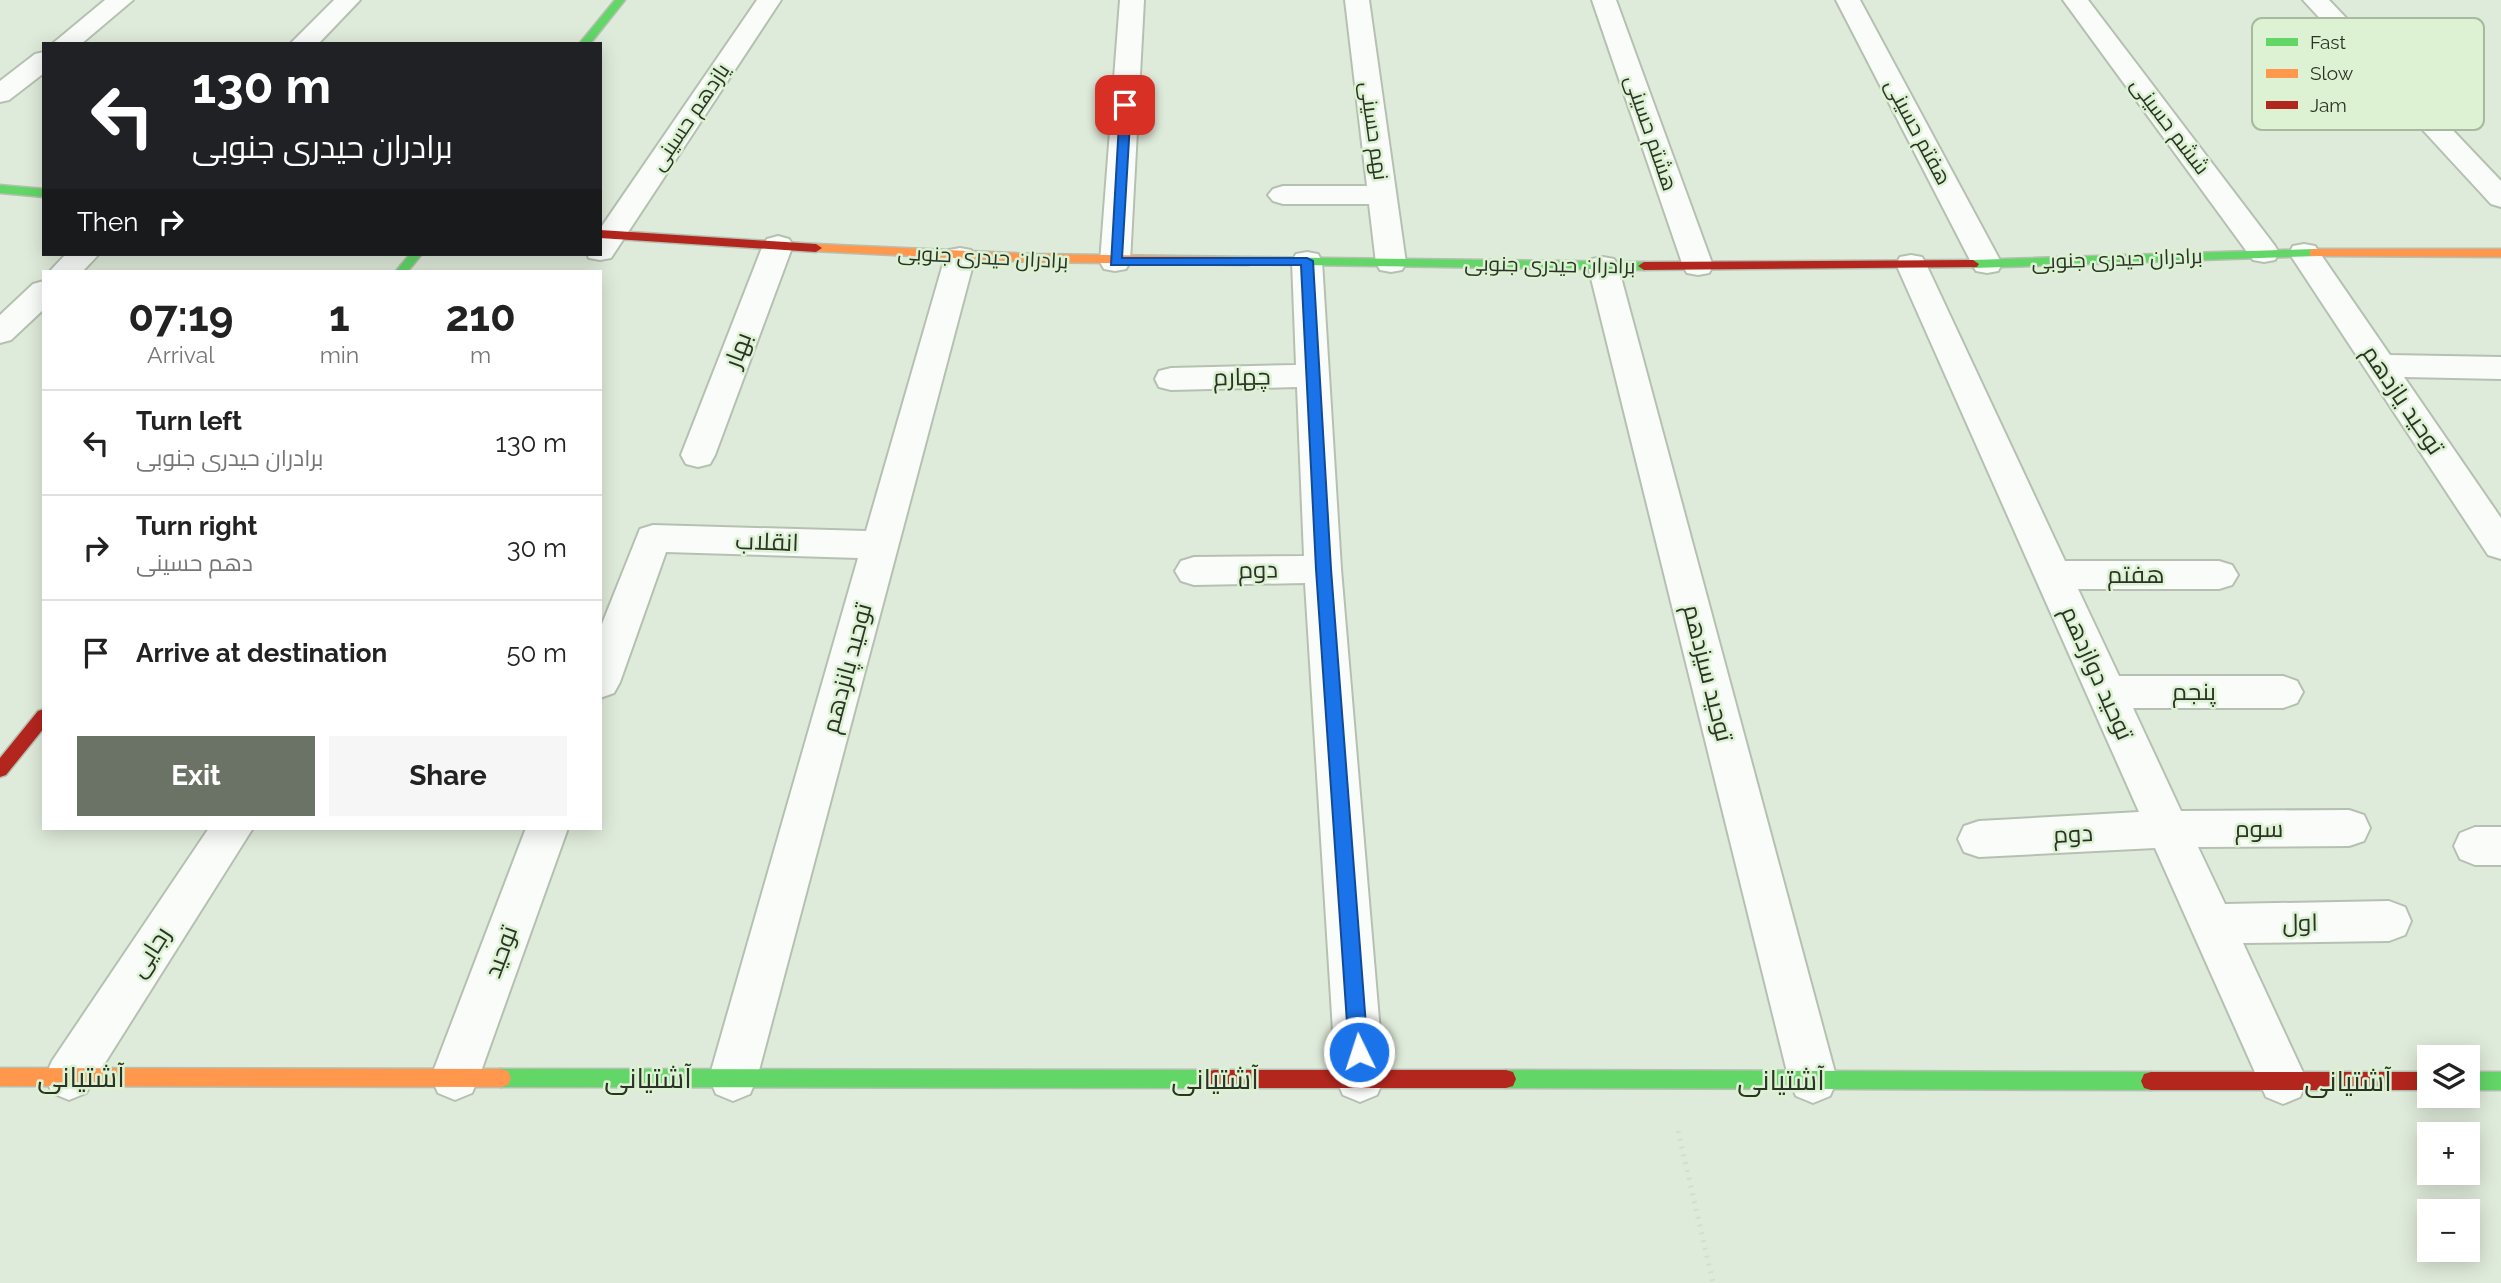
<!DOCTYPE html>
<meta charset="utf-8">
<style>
body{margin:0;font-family:Raleway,Cairo,sans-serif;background:#f6f6f6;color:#222;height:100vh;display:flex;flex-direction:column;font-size:26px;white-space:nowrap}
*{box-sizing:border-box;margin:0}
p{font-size:23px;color:#767676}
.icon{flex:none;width:38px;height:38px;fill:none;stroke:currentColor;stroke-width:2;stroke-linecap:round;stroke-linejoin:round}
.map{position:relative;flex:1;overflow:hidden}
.details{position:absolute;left:42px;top:270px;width:560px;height:560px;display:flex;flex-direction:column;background:#fff;border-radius:0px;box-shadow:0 4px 18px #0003}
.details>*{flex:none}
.top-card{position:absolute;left:42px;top:42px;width:560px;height:214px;border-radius:0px;box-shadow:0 4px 18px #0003;background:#202124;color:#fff;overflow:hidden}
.buttons{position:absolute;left:2417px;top:1045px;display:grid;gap:14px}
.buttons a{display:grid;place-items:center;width:63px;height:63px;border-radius:0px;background:#fff;box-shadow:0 4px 18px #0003;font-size:35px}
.pin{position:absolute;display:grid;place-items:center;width:60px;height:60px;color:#fff;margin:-30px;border-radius:14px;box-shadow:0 4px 10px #0006}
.me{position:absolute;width:77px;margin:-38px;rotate:356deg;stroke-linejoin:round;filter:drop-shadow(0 0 5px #0008)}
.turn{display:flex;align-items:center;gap:24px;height:147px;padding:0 35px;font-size:32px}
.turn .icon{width:91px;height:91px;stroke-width:2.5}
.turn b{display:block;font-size:49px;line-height:60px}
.then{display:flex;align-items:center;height:66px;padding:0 35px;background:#0003;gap:14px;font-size:26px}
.eta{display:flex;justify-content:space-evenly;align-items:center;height:119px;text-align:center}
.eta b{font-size:42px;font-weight:700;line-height:49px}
.button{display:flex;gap:14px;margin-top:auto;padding:14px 35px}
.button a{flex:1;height:80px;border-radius:0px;background:#6a7366;color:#fff;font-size:28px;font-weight:700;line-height:80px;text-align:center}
.button a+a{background:#f6f6f6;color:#222}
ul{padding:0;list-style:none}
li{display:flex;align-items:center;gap:21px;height:105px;padding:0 35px;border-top:2px solid #e0e0e0}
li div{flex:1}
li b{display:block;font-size:26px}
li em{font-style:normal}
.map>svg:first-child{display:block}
</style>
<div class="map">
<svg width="2501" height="1283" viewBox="0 0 2501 1283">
<rect width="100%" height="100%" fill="#dfebda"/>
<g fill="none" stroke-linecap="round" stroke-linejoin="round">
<defs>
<path id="street" d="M105,0h28l-52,44h-29z
M334,0h26l-42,44h-28z
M757,0h24l-170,258 -11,2 -11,-2 -2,-4h13v-25z
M1120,0h24l-14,262 -4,7 -11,2 -11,-2 -4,-7z
M1345,0h24l37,263 -4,7 -11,2 -11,-2 -4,-7 -7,-59h-86l-10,-3 -5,-6 5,-6 10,-3h84z
M1592,0h24l97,266 -4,7 -11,2 -11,-2 -4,-7z
M1836,0h24l142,264 -4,7 -11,2 -11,-2 -4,-7z
M2063,0h25l187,246 4,7 -4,7 -11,2 -11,-2z
M2303,0h26l172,181v26l-10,-3z
M44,52v21l-35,27 -9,2v-21l35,-27z
M778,236l11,3 4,6 -78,210 -5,9 -12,3 -12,-3 -5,-9 82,-210 4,-6z
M2304,244l11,2 75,109 111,2v22l-97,-2 97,141v41l-13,-4 -199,-302 4,-7z
M960,248l11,2 4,7 -218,821 -7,16 -17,7 -17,-7 -7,-16 149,-520 -192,-6 -46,130 -6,11 -14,5v-69l40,-100 13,-4 213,6 79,-274 4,-7z
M1307,252l11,2 4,7 19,308 43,510 -7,16 -17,7 -17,-7 -7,-16 -31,-496 -111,2 -13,-4 -6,-10 6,-10 13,-4 110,-1 -7,-169 -126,3 -12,-3 -4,-8 4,-8 12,-3 125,-3 -4,-104 4,-7z
M66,254h33l-16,17h-33z
M1911,255l11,2 4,7 139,297h154l13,4 6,10 -6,10 -13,4h-141l41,87h164l14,5 6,11 -6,11 -14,5h-150l48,103 168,-1 15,5 6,13 -6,13 -15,5 -151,1 27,57 164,-3 16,6 6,14 -6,14 -16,6 -146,2 64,138 -7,16 -17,7 -17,-7 -111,-249 -176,9 -15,-5 -6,-13 6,-13 15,-5 160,-9 -243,-548 4,-7z
M1603,257l11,2 4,7 219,814 -7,16 -17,7 -17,-7 -7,-16 -201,-814 4,-7z
M44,281v28l-33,31 -11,3v-28l33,-31z
M2475,827h26v38h-26l-15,-6 -6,-13 6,-13z
M209,828h44l-167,265 -17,7 -17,-7 -7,-16 7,-16z
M526,828h42l-89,249 -7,16 -17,7 -17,-7 -7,-16z"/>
<path id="fast" d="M615,0h10l-35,44h-11z
M0,185l44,4v8l-44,-4z
M2314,249l4,1v6l-345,12 -6,-4 6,-4z
M410,254h12l-14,17h-12z
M1248,257l396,5 6,4 -6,4 -400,-6 -2,-3z
M501,1069l713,1 7,2 3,7 -3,7 -7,2 -713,-1 -7,-2 -3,-7 3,-7z
M1506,1070l645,2 7,2 3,7 -3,7 -7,2 -645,-2 -7,-2 -3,-7 3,-7z
M2468,1072h33v18h-33z"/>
<path id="slow" d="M816,244l216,10 216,3 6,4 -6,4 -216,-3 -220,-11v-6z
M2314,249h187v8l-191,-1v-6z
M0,1068l501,1 7,2 3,7 -3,7 -7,2 -501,-1z"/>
<path id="jam" d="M600,230l216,14 6,4 -6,4 -216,-14z
M1973,260l6,4 -2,3 -333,3 -6,-4 6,-4z
M44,709v19l-38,47 -6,2v-19l38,-47z
M1214,1070h292l7,2 3,7 -3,7 -7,2h-292l-7,-2 -3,-7 3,-7z
M2151,1072h278v18h-278l-7,-2 -3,-7 3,-7z"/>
</defs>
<!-- street casing -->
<use href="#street" stroke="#b6c0b2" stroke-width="4"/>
<!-- fast casing -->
<use href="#fast" stroke="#b6c0b2" stroke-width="3"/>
<!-- slow casing -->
<use href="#slow" stroke="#b6c0b2" stroke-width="3"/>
<!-- jam casing -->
<use href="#jam" stroke="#b6c0b2" stroke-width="3"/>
<!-- path -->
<path stroke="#d6dbd5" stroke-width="5" stroke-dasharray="2 6" stroke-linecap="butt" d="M1678,1131l35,152"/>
<!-- street -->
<use href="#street" fill="#fafcf9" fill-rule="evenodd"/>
<!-- fast -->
<use href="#fast" fill="#63d668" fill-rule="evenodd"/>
<!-- slow -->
<use href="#slow" fill="#ff974d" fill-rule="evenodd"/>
<!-- jam -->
<use href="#jam" fill="#b3261e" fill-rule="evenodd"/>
</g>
<!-- route -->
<path fill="#1a73e8" stroke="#114b97" stroke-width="2" d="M1125,102l6,3 -9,153h185l6,3 18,308 37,483 -3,7 -6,2 -7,-2 -3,-7 -33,-483 -15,-304h-190l9,-160z"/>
<g text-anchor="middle" stroke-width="5" stroke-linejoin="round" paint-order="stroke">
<!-- far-street labels -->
<g font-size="21" fill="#2b3327" stroke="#dcf2d3">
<text transform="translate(690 117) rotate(-56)" y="7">یازدهم حسینی</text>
<text transform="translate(2170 126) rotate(53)" y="7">ششم حسینی</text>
<text transform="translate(1374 131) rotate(82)" y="7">نهم حسینی</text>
<text transform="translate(1918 132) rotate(62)" y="7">هفتم حسینی</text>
<text transform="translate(1651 133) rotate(71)" y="7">هشتم حسینی</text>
<text transform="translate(983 257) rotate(3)" y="7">برادران حیدری جنوبی</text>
<text transform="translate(2117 259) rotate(-2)" y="7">برادران حیدری جنوبی</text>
<text transform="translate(1550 265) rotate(1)" y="7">برادران حیدری جنوبی</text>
</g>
<!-- street labels -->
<g font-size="24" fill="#2b3327" stroke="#dcf2d3">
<text transform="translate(738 350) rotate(-69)" y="8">بهار</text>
<text transform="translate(1242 377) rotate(-1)" y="8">چهارم</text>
<text transform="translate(2403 400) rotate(56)" y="8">توحید یازدهم</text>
<text transform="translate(767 542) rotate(2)" y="8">انقلاب</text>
<text transform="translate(1258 570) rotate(-1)" y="8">دوم</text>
<text x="2136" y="583">هفتم</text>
<text transform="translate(847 668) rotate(-75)" y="8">توحید پانزدهم</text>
<text transform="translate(1708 673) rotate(76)" y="8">توحید سیزدهم</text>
<text transform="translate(2097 673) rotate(66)" y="8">توحید دوازدهم</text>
<text x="2194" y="700">پنجم</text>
<text x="2259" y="837">سوم</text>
<text transform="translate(2073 834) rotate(-3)" y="8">دوم</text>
<text transform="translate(2300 923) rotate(-1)" y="8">اول</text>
<text transform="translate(150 952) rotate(-57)" y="8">رجایی</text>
<text transform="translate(501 952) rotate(-70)" y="8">توحید</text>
</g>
<!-- near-street labels -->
<g font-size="28" fill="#2b3327" stroke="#dcf2d3">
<text x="81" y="1087">آشتیانی</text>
<text x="648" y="1088">آشتیانی</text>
<text x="1215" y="1089">آشتیانی</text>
<text x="1781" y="1090">آشتیانی</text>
<text x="2348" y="1091">آشتیانی</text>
</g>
</g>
<!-- legend -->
<rect x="2252" y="18" width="232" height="112" rx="10" fill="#dcf2d3" stroke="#a7b99f" stroke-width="2"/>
<rect x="2266" y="38" width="32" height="8" fill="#63d668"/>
<rect x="2266" y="69" width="32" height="9" fill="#ff974d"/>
<rect x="2266" y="101" width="32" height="8" fill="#b3261e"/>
<g font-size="19" fill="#2b3327">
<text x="2310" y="49">Fast</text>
<text x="2310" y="80">Slow</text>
<text x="2310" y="112">Jam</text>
</g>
</svg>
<div class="buttons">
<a><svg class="icon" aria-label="layers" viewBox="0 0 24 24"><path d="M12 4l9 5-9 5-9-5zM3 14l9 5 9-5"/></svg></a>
<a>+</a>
<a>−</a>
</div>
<div class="pin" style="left:1125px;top:105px;background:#d93025"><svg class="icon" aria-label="arrive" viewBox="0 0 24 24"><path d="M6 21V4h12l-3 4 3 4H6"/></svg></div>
<svg class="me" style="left:1359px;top:1052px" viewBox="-20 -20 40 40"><circle r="17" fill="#1a73e8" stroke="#fff" stroke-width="3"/><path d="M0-11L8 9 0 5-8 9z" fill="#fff"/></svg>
<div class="top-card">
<div class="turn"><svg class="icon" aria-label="left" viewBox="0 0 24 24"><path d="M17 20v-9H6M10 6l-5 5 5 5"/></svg><div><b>130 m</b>برادران حیدری جنوبی</div></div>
<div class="then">Then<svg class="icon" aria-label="right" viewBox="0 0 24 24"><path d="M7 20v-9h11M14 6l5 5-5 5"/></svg></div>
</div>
<section class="details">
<div class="eta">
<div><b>07:19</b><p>Arrival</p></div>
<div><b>1</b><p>min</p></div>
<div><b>210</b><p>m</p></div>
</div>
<ul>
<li><svg class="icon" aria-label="left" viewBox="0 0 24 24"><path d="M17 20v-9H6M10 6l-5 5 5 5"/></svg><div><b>Turn left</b><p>برادران حیدری جنوبی</p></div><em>130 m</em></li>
<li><svg class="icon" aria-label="right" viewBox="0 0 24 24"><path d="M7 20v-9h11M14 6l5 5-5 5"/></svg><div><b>Turn right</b><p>دهم حسینی</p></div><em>30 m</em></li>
<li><svg class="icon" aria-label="arrive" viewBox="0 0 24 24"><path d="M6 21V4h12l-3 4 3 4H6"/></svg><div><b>Arrive at destination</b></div><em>50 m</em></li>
</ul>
<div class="button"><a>Exit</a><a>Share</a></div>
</section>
</div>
